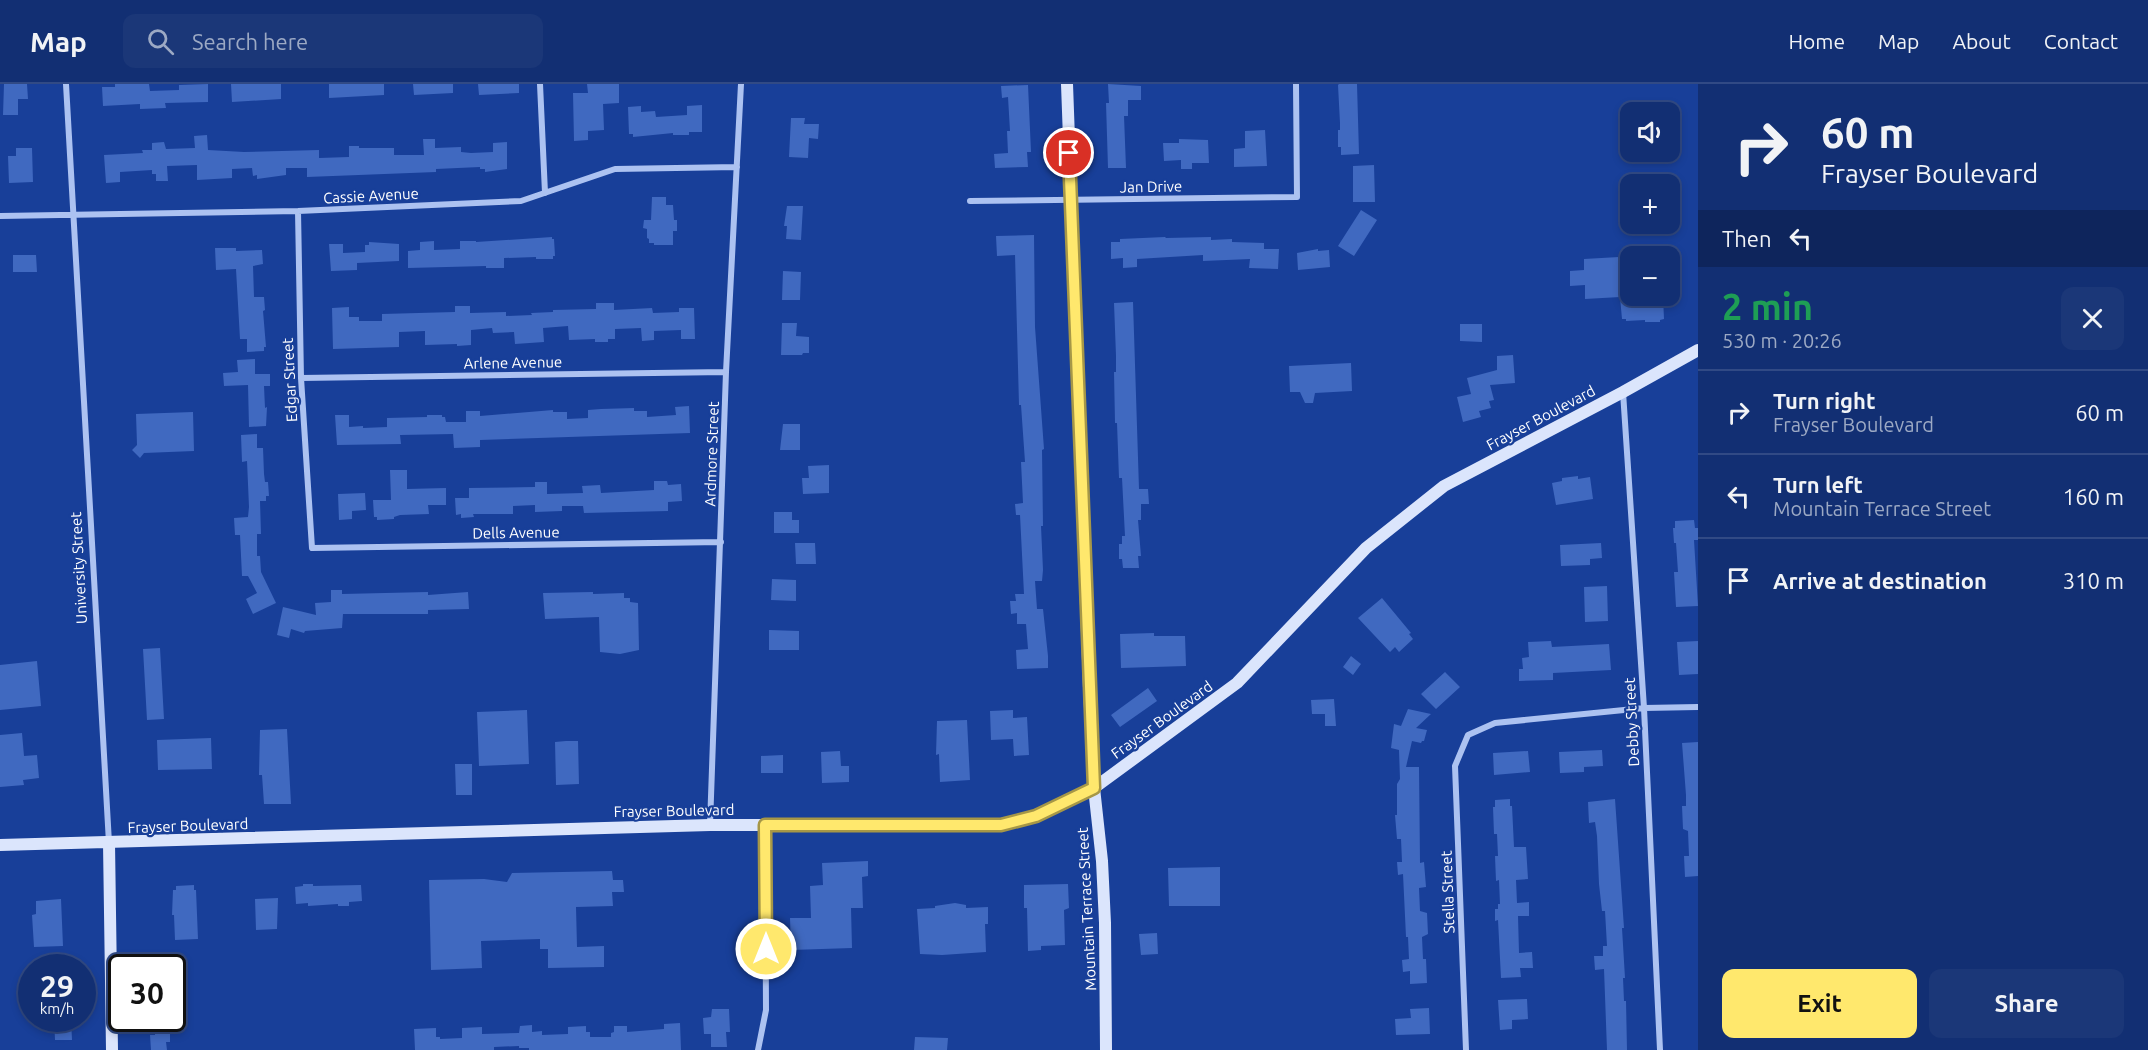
<!DOCTYPE html>
<meta charset="utf-8">
<style>
body{margin:0;font-family:Ubuntu,sans-serif;background:#1b3778;color:#f1f3f6;height:100vh;display:flex;flex-direction:column;font-size:22px;white-space:nowrap}
*{box-sizing:border-box;margin:0}
p{font-size:20px;color:#9ca9c4}
.icon{flex:none;width:33px;height:33px;fill:none;stroke:currentColor;stroke-width:2;stroke-linecap:round;stroke-linejoin:round}
.map{position:relative;flex:1;overflow:hidden}
.sheet{display:flex;flex-direction:column;background:#122f73;width:450px}
.sheet>*{flex:none}
.guide{background:#122f73;color:#f1f3f6;overflow:hidden}
.buttons{position:absolute;left:1620px;top:18px;display:grid;gap:12px}
.buttons a{display:grid;place-items:center;width:60px;height:60px;border-radius:12px;background:#122f73;box-shadow:0 3px 9px #0003,0 0 0 2px #314a85;font-size:30px}
.speed{position:absolute;left:18px;top:870px;display:flex;gap:12px;font-size:30px;font-weight:700;text-align:center}
.speed>*{display:grid;place-content:center;width:78px;height:78px;border-radius:50%;background:#122f73;box-shadow:0 3px 9px #0003,0 0 0 2px #314a85;line-height:1}
.speed small{font-size:15px;font-weight:400}
.speed .limit{border:3px solid #111;border-radius:9px;background:#fff;color:#111}
.pin{position:absolute;display:grid;place-items:center;width:51px;height:51px;color:#fff;margin:-26px;border:3px solid #fff;border-radius:50%;box-shadow:0 2px 6px #0007}
.me{position:absolute;width:66px;margin:-33px;rotate:0deg;stroke-linejoin:round;filter:drop-shadow(0 0 4px #0008)}
.turn{display:flex;align-items:center;gap:21px;height:126px;padding:0 24px;font-size:27px}
.turn .icon{width:78px;height:78px;stroke-width:2.5}
.turn b{display:block;font-size:42px;line-height:51px}
.then{display:flex;align-items:center;height:57px;padding:0 24px;background:#0003;gap:12px;font-size:22px}
.round{display:grid;place-items:center;flex:none;width:63px;height:63px;border-radius:12px;background:#1b3778}
.overview{display:flex;align-items:center;justify-content:space-between;height:102px;padding:0 24px}
h1{font-size:36px;font-weight:700;line-height:45px;color:#1e9e55}
.cta{display:flex;gap:12px;margin-top:auto;padding:12px 24px}
.cta a{flex:1;height:69px;border-radius:12px;background:#ffe86d;color:#111;font-size:24px;font-weight:700;line-height:69px;text-align:center}
.cta a+a{background:#1b3778;color:#f1f3f6}
ul{padding:0;list-style:none}
li{display:flex;align-items:center;gap:18px;height:84px;padding:0 24px;border-top:2px solid #314a85}
li div{flex:1}
li b{display:block;font-size:22px}
li em{font-style:normal}
header{display:flex;align-items:center;gap:36px;box-sizing:border-box;height:84px;padding:0 30px;background:#122f73;border-bottom:2px solid #314a85}
header strong{font-size:28px}
nav{display:flex;gap:33px;margin-inline-start:auto;font-size:21px}
.search{width:420px;height:54px;background:#1b3778;display:flex;align-items:center;gap:15px;box-sizing:border-box;padding:0 21px;border-radius:12px;color:#9ca9c4;font-size:22px}
main{display:flex;flex:1;min-height:0}
.map>svg:first-child{display:block}
</style>
<header>
<strong>Map</strong>
<div class="search"><svg class="icon" aria-label="search" viewBox="0 0 24 24"><circle cx="10" cy="10" r="6"/><path d="M15 15l6 6"/></svg>Search here</div>
<nav><a>Home</a><a>Map</a><a>About</a><a>Contact</a></nav>
</header>
<main>
<div class="map">
<svg width="1698" height="966" viewBox="0 0 1698 966">
<rect width="100%" height="100%" fill="#183f99"/>
<!-- building -->
<path fill="#4069c0" d="M4,0h23l1,15h-10v16h-15z
M115,0h34l1,7 29,-1v-5l29,-1v18l-43,1 1,5 -26,1v-5l-37,2 -1,-19h13z
M231,0h50v15l-49,3z
M329,0h55v11l-55,3z
M413,0h40v9l-39,2z
M478,0h41v9l-40,2z
M587,0h32v19l-16,1 1,26 -16,1v9l-14,1 -1,-48h15z
M1108,0l33,2v14h-13v16h-4l2,52h-18l-2,-65h3z
M1339,0h18l2,70 -18,1v-8h-3v-17h2v-7l-2,-38z
M1028,1l3,67h-4l1,15 -33,1 -1,-14 14,-1 -1,-22h3l-2,-34 -6,1 -1,-12z
M702,21v27h-13v3h-16v-2l-40,4v-3h-4l-1,-27 13,-1v6l14,-1 1,6 31,-2v-9z
M791,34h14l-1,6h15l-1,15 -9,-1 -1,20 -19,-1z
M1265,46l2,36 -33,1v-18l11,-1v-17z
M207,51l1,15 36,2 75,-2v8l30,-1v-11h10v2h35v7h30l-1,-16h12v9l26,-1v5l10,1 22,-1v-9l14,-1v27l-22,3v-3h-5v-2l-44,2v3l-129,5v-9h-21v7l-29,4v-4l-4,1 -1,-8 -20,1v9l-35,2v-15l-30,1 1,15h-12v-7h-4v-4l-32,2v10l-14,1 -2,-28 39,-2 -1,-3h10v-7l12,-1 2,7 29,-1 -1,-12z
M1179,55l29,1 1,23h-17v6h-11v-9l-17,1 -1,-18h16z
M16,64h16l1,34 -24,1 -1,-27h8z
M1374,81l1,37h-22v-36z
M652,113h14v8h7l1,15h3v11h-4v14h-19v-2h-5v-4l-2,-1v-9l-4,-1 1,-8h7z
M787,122h16l-2,34 -15,-1 1,-13h-3z
M1361,126l16,10 -23,36 -16,-10z
M1034,151l1,92 9,122 -2,1 1,76h-2l2,44 -1,11h-7l2,28h6l5,47v12l-31,1 -1,-19 12,-1 -2,-25h-9v-11l-6,1 -1,-13h6l-1,-7h9l-4,-79h-4l-1,-11 8,-1 -2,-41h4l-4,-57h-2l-4,-150 -18,1 -1,-20z
M552,153v2h2l1,17h-2v3h-17v-2l-32,1v10h-18v-2l-78,2v-17l12,-1v-8l14,-1v9l26,-1v-8h16v1z
M1165,153l1,1 45,-1v3l21,-1v3l32,1v6h15l-1,20 -29,-1 1,-9 -47,2v-6l-66,4v8l-14,1v-10l-12,1v-17h9v-3z
M369,158l30,2v17l-42,2v7l-26,1 -2,-27h14v9l22,-1v-7h4z
M215,164h21v3l26,-1 1,14 -10,2 1,31h10l1,13 -2,1 3,36h-2v4l-17,1v-13h-7l-4,-70 -20,1z
M1318,165v2l11,-1 1,17 -32,3 -1,-17z
M13,171h23l1,17h-24z
M1619,173v14h11v25h33l1,23 -4,1v2h-15v-2l-19,1v-2h-4l-2,-22 -35,2v-14l-15,1v-15l14,-1v-11z
M783,187l18,1 -1,28h-18z
M1133,218l6,187h9l1,15h-8v16h-3l3,36h-3l1,12h-16l-1,-9h-3v-15h3v-8h3l-3,-58h-3l-2,-55h-2l-1,-51h2v-16l-2,-53z
M596,219h18v7l38,-2 1,5 26,-1v-4h15l1,31h-14v-9l-27,1v9l-12,1 -1,-13 -26,1v10h-7v3h-13v-3l-26,1 -1,-14 -25,2 1,14 -29,2 -1,-12 -21,1 -1,-5 -21,2v15l-14,1v-2l-32,1v-14l-26,1v15l-66,2 -1,-41 17,-1v10h10v4h23v-7l73,-2v-6h15v7l36,-1v4l26,-1 -1,-2 22,-1v-2l43,-1z
M782,239h15l-1,13 13,1v16h-6l-1,2h-21z
M1460,240h22v18l-22,-1z
M1513,271l2,28 -25,2 4,15 -5,1 2,7 -12,3 2,6 -18,5 -6,-25 14,-3 -4,-16 30,-8v-14z
M255,275v15h15v12h-6l1,22 2,-1 -1,19 -17,1 -1,-42 -24,1 -1,-13 15,-1 -1,-12z
M1351,279l1,28 -37,2 -2,10h-8l-5,-11h-10l-1,-26z
M689,322l1,27 -210,7v7l-26,1 -1,-14 -53,1 1,9 -64,1 -2,-30h14v12l14,-1v2l24,-1v-9l40,-1v-2h15v2h3l1,5h20v-11h14v5l73,-6v2h14v7l21,-1v-8l13,-1 33,-1v3h13v6l29,-2 -1,-8z
M193,328l1,39 -50,2 -4,5 -8,-8 5,-5 -1,-31z
M783,340h17v26h-20z
M257,350v14h6l1,26 1,8h3l1,14h-3v5h-6l1,33h-4v22h3l1,16 15,31 -23,11 -7,-15 11,-6 -9,-17h-6l-2,-41h-5l-1,-17 14,-1 1,-10 -2,-46 -5,1 -1,-27z
M829,381v28l-26,1 -1,-16h7l-1,-12z
M390,386h17v19l39,-1v17h-18l1,9 -29,1 -6,2v2l-17,1v-3h-3l-1,-17h18z
M1578,392v3l12,-2 3,22 -37,6 -4,-22 10,-2v-3z
M654,397h13l1,4 13,-1 1,17 -14,1v9l-84,2 -1,-7h-21v5l-27,1v-7l-22,1v8h-40l1,3 -13,1v-4l-5,1 -1,-17h14v-10l66,-1v-5h12v12l36,-1 -1,-7 18,-1 1,8 53,-3z
M365,409l1,17 -14,1v8l-13,1 -1,-26z
M774,428h18v8h7v13h-25z
M1694,436l1,8h3v12h-4l4,66 -22,1 -2,-35h4l-2,-29h-2l-1,-15h2v-7z
M795,459h20l1,21h-20z
M1601,459l1,15 -12,1v6l-29,1 -1,-21z
M772,495l24,1v21l-25,-1z
M1607,502l1,35 -23,1 -1,-35z
M331,506h11v4l86,-2v3l40,-3 1,17 -41,1v4h-85l-1,14 -37,3 -1,2 -13,-4 -2,9 -12,-3 6,-28 33,8 -1,-12 16,-1z
M593,508v2l31,-1v5h6v4l8,1 1,47 -19,4 -20,-2 -1,-35 -54,2 -2,-26z
M1382,514l29,35 -2,1 4,5 -14,13 -4,-5 -5,5 -32,-34z
M769,546l30,1v19h-30z
M1154,549v3h31l1,30 -65,2 -1,-34z
M1551,557l1,6 57,-3 2,26 -58,3v7l-34,1v-12h4l-1,-11 7,-1 -1,-15z
M1698,557v33l-19,1 -2,-33z
M160,564l4,71 -17,1 -4,-71z
M1351,572l10,8 -8,11 -10,-8z
M37,577l4,45 -41,4v-45z
M1445,588l15,15 -24,22 -15,-15z
M1148,604l9,13 -37,26 -9,-12z
M1334,615l2,27h-11v-12h-13l-1,-14z
M1408,625l23,5 -15,14 11,2 -3,11h-2l-1,2 -9,-2 -6,26h13l1,96 4,-1 2,25 -7,1 1,23 7,2 1,21 -6,3 1,22h3l1,24 -17,1v-13l-7,1 -1,-12 7,-1 -1,-22h-2l-3,-63 -5,1 -1,-13h5l-1,-23h-4l-2,-24h2v-31l3,-5 -1,-29 -8,-2 3,-24 7,2z
M527,626l2,54 -50,2 -2,-54z
M1013,626v8l14,-1 2,38 -15,1 -1,-17 -22,1 -1,-29z
M967,636l3,60 -30,2 -1,-28 -3,1 1,-34z
M287,645l4,75h-27l-2,-29h-3l1,-45z
M22,649l2,23 13,-1 2,23 -16,2 1,5 -24,2v-52z
M211,654l1,31 -54,1 -1,-30z
M566,657h12l1,43 -23,1 -1,-43z
M1698,658v134l-13,1 -1,-21h5l-1,-25 -5,-2 -1,-23h4v-11l-4,-52z
M1602,666l1,16 -19,1v5l-24,1 -1,-21z
M840,667l1,15h8v16l-27,1 -1,-31z
M1528,667l2,21 -36,3 -1,-22z
M783,671v18h-22v-17z
M455,680h17v31h-16z
M1510,715v7h2l2,41h12l2,32 -12,1 1,23 12,-1v14h-11l1,37 13,-1 1,16h-13l1,9 -20,1 -3,-58 -3,1v-12h3v-5h2l-1,-24 -3,1 -1,-25h3l-1,-22h-3l-1,-27h2v-7z
M1615,715l9,129h-2l3,50h-2l1,23h2l1,49h-20l-3,-81 -9,1 -1,-14h9v-10h4l-2,-35h-3l-3,-27 -2,-48 -2,-14 -6,1 -1,-21z
M868,777v15l-6,1 1,31h-12l1,40 -61,2 -1,-32h21l-1,-32 13,-1 -1,-22z
M1220,783v39h-51l-1,-38z
M612,787l1,9h10l1,12h-12l1,14 -37,1 1,40 27,-1v21l-56,1v-19h-8v-10l-59,2 1,27 -51,2 -2,-90 55,-1 23,3 5,-9z
M303,800h10v2l48,-1 1,16 -13,1v4h-11v-2l-30,2v-3l-12,1 -1,-17 8,-1z
M1068,800l1,24 -5,2 1,35 -24,1v4l-13,1 -1,-43h-3v-23z
M194,801v5h2l2,49 -23,1 -1,-25h-2l1,-25h3v-4z
M278,814l-1,31 -21,1 -1,-31z
M61,815l2,47 -29,1 -2,-32 4,-1v-13z
M955,819l11,2v3l22,-1v17h-3l1,28 -44,3 -22,-1 -3,-45 18,-1v-2z
M1157,849l1,21 -17,1 -2,-21z
M1527,915l1,20 -16,1v9l-12,1 -2,-30z
M1429,924l1,26 -34,1 -1,-16 16,-1 -1,-9z
M712,925h17l1,23h-4l1,15h-16v-13h-7l-1,-16 8,-1z
M54,934h17l1,22h-17z
M680,939l1,27h-152v-2h-10v-2l-25,1v3h-79l-1,-21 22,-1v9h4v2l22,-1v-10l20,-1v7l37,-1 1,-7 12,-1v7l10,-1v4l26,-1v-7l18,-1v6h4v5h21v-4l3,-1v-6h13v6l37,-3v-5z
M155,943h15v15h-4l1,8h-16l-1,-15h5z
M915,953l33,1 -1,12h-33z"/>
<g fill="none" stroke-linecap="round" stroke-linejoin="round">
<!-- street -->
<path stroke="#acc2f1" stroke-width="6" d="M66,0l43,759
M540,0l5,109
M970,117l327,-4 -1,-113
M298,127l3,167 11,170 409,-6
M0,132l298,-5 223,-10 94,-32 122,-2
M301,294l425,-6
M1623,308l21,316 16,342
M710,741l16,-453 15,-288
M758,966l8,-40 -1,-185
M1466,966l-11,-284 13,-31 27,-12 149,-15 54,-1"/>
<!-- secondary -->
<path stroke="#dbe5fc" stroke-width="12" d="M1067,0l22,604 5,100 8,73 3,62 1,127
M109,759l3,207
M0,761l710,-20h291l35,-9 58,-28 143,-105 129,-135 78,-62 179,-94 75,-42"/>
</g>
<g fill="none" stroke-linecap="round" stroke-linejoin="round">
<defs>
<path id="route" d="M766,865l-1,-124h236l35,-9 58,-28 -25,-635"/>
</defs>
<!-- route casing -->
<use href="#route" stroke="#a69747" stroke-width="15"/>
<!-- route -->
<use href="#route" stroke="#ffe86d" stroke-width="10"/>
</g>
<g text-anchor="middle" stroke-width="4.5" stroke-linejoin="round" paint-order="stroke">
<!-- street labels -->
<g font-size="15" fill="#fff" stroke="#183f99">
<text transform="translate(1151 103) rotate(-1)" y="5">Jan Drive</text>
<text transform="translate(371 112) rotate(-3)" y="5">Cassie Avenue</text>
<text transform="translate(513 279) rotate(-1)" y="5">Arlene Avenue</text>
<text transform="translate(290 296) rotate(-93)" y="5">Edgar Street</text>
<text transform="translate(1541 334) rotate(-28)" y="5">Frayser Boulevard</text>
<text transform="translate(712 370) rotate(-88)" y="5">Ardmore Street</text>
<text transform="translate(516 449) rotate(-1)" y="5">Dells Avenue</text>
<text transform="translate(79 484) rotate(-93)" y="5">University Street</text>
<text transform="translate(1162 636) rotate(-36)" y="5">Frayser Boulevard</text>
<text transform="translate(1632 638) rotate(-93)" y="5">Debby Street</text>
<text transform="translate(674 727) rotate(-1)" y="5">Frayser Boulevard</text>
<text transform="translate(188 742) rotate(-2)" y="5">Frayser Boulevard</text>
<text transform="translate(1448 808) rotate(-92)" y="5">Stella Street</text>
<text transform="translate(1087 825) rotate(-93)" y="5">Mountain Terrace Street</text>
</g>
</g>
</svg>
<div class="buttons">
<a><svg class="icon" aria-label="sound" viewBox="0 0 24 24"><path d="M4 9h4l5-4v14l-5-4H4zM17 9q2 3 0 6"/></svg></a>
<a>+</a>
<a>−</a>
</div>
<div class="speed"><div>29<small>km/h</small></div><div class="limit">30</div></div>
<div class="pin" style="left:1069px;top:69px;background:#d93025"><svg class="icon" aria-label="arrive" viewBox="0 0 24 24"><path d="M6 21V4h12l-3 4 3 4H6"/></svg></div>
<svg class="me" style="left:766px;top:865px" viewBox="-20 -20 40 40"><circle r="17" fill="#ffe86d" stroke="#fff" stroke-width="3"/><path d="M0-11L8 9 0 5-8 9z" fill="#fff"/></svg>
</div>
<section class="sheet">
<div class="guide">
<div class="turn"><svg class="icon" aria-label="right" viewBox="0 0 24 24"><path d="M7 20v-9h11M14 6l5 5-5 5"/></svg><div><b>60 m</b>Frayser Boulevard</div></div>
<div class="then">Then<svg class="icon" aria-label="left" viewBox="0 0 24 24"><path d="M17 20v-9H6M10 6l-5 5 5 5"/></svg></div>
</div>
<div class="overview"><div><h1>2 min</h1><p>530 m · 20:26</p></div><a class="round"><svg class="icon" aria-label="close" viewBox="0 0 24 24"><path d="M6 6l12 12M18 6L6 18"/></svg></a></div>
<ul>
<li><svg class="icon" aria-label="right" viewBox="0 0 24 24"><path d="M7 20v-9h11M14 6l5 5-5 5"/></svg><div><b>Turn right</b><p>Frayser Boulevard</p></div><em>60 m</em></li>
<li><svg class="icon" aria-label="left" viewBox="0 0 24 24"><path d="M17 20v-9H6M10 6l-5 5 5 5"/></svg><div><b>Turn left</b><p>Mountain Terrace Street</p></div><em>160 m</em></li>
<li><svg class="icon" aria-label="arrive" viewBox="0 0 24 24"><path d="M6 21V4h12l-3 4 3 4H6"/></svg><div><b>Arrive at destination</b></div><em>310 m</em></li>
</ul>
<div class="cta"><a>Exit</a><a>Share</a></div>
</section>
</main>
